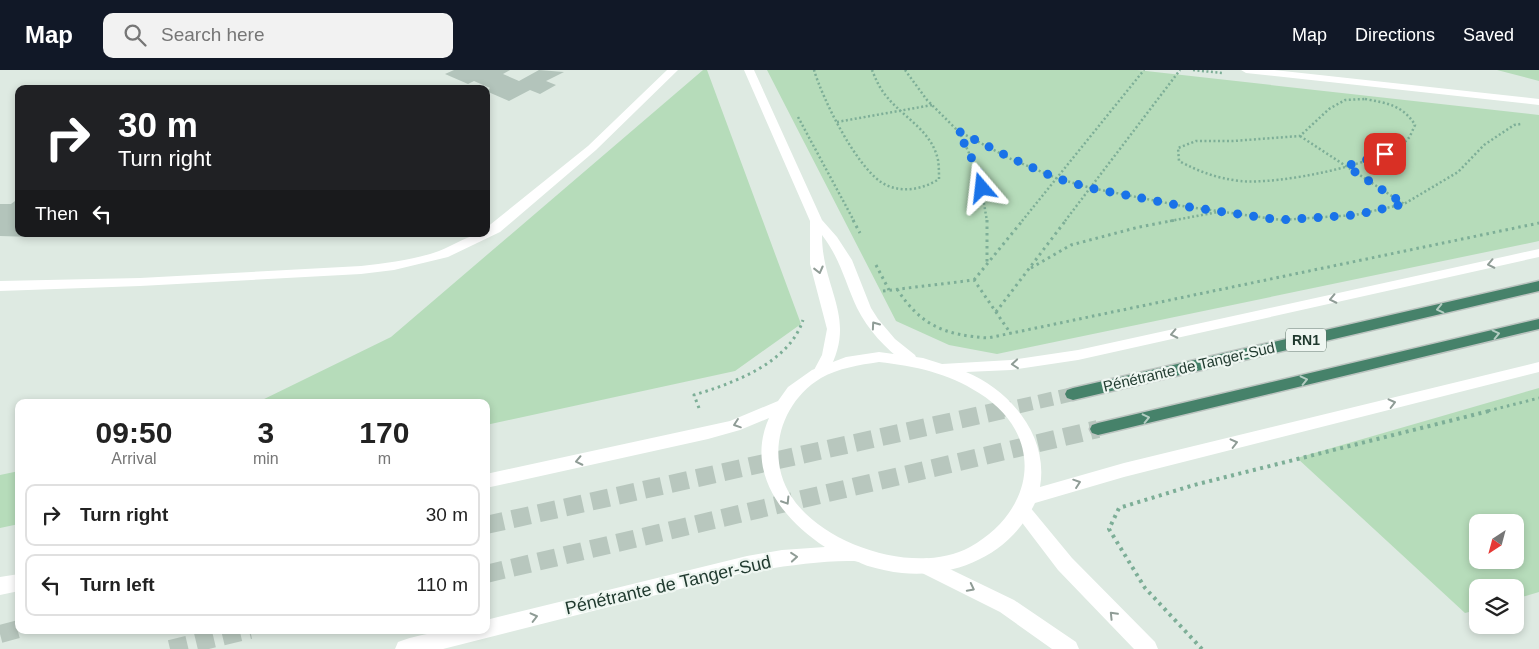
<!DOCTYPE html>
<meta charset="utf-8">
<style>
body{margin:0;font-family:Helvetica,sans-serif;background:#f2f2f2;color:#222;height:100vh;display:flex;flex-direction:column;font-size:19px;white-space:nowrap}
*{box-sizing:border-box;margin:0}
p{font-size:16px;color:#767676}
.icon{flex:none;width:28px;height:28px;fill:none;stroke:currentColor;stroke-width:2;stroke-linecap:round;stroke-linejoin:round}
.map{position:relative;flex:1;overflow:hidden}
.details{position:absolute;left:15px;top:329px;width:475px;height:235px;display:flex;flex-direction:column;background:#fff;border-radius:10px;box-shadow:0 2px 8px #0003}
.details>*{flex:none}
.top-card{position:absolute;left:15px;top:15px;width:475px;height:152px;border-radius:10px;box-shadow:0 2px 8px #0003;background:#202124;color:#fff;overflow:hidden}
.needle{width:32px;rotate:216deg}
.tools{position:absolute;left:1469px;top:444px;display:grid;gap:10px}
.tools a{display:grid;place-items:center;width:55px;height:55px;border-radius:10px;background:#fff;box-shadow:0 2px 8px #0003;font-size:25px}
.pin{position:absolute;display:grid;place-items:center;width:42px;height:42px;color:#fff;margin:-21px;border-radius:10px;box-shadow:0 2px 8px #0006}
.me{position:absolute;width:55px;margin:-28px;rotate:343deg;stroke-linejoin:round;filter:drop-shadow(0 0 4px #0008)}
.turn{display:flex;align-items:center;gap:18px;height:105px;padding:0 20px;font-size:22px}
.turn .icon{width:65px;height:65px;stroke-width:2.5}
.turn b{display:block;font-size:35px;line-height:42px}
.then{display:flex;align-items:center;height:48px;padding:0 20px;background:#0003;gap:10px;font-size:19px}
.eta{display:flex;justify-content:space-evenly;align-items:center;height:85px;text-align:center}
.eta b{font-size:30px;font-weight:700;line-height:35px}
ul{padding:0;list-style:none}
li{display:flex;align-items:center;gap:15px;height:62px;margin:0 10px 8px;padding:0 10px;border:2px solid #e0e0e0;border-radius:10px}
li div{flex:1}
li b{display:block;font-size:19px}
li em{font-style:normal}
header{display:flex;align-items:center;gap:30px;box-sizing:border-box;height:70px;padding:0 25px;background:#111827;color:#fff}
header strong{font-size:24px}
nav{display:flex;gap:28px;margin-inline-start:auto;font-size:18px}
.search{width:350px;height:45px;background:#f2f2f2;display:flex;align-items:center;gap:12px;box-sizing:border-box;padding:0 18px;border-radius:10px;color:#767676;font-size:19px}
.map>svg:first-child{display:block}
</style>
<header>
<strong>Map</strong>
<div class="search"><svg class="icon" aria-label="search" viewBox="0 0 24 24"><circle cx="10" cy="10" r="6"/><path d="M15 15l6 6"/></svg>Search here</div>
<nav><a>Map</a><a>Directions</a><a>Saved</a></nav>
</header>
<div class="map">
<svg width="1539" height="579" viewBox="0 0 1539 579">
<rect width="100%" height="100%" fill="#deeae2"/>
<!-- green -->
<path fill="#b6dcba" fill-rule="evenodd" d="M703,0h4l94,254 -66,47 -249,54v-23h-228l133,-65z
M767,0h370l402,45v126l-542,113 -48,-9 -53,-24z
M1497,0h42v11z
M1539,318v204l-24,7v-11h-37l-1,22 -12,3 -168,-155zM1515,452v38h-37v-38z
M19,401v53l-19,4v-53z"/>
<!-- building -->
<path fill="#b3c4bb" d="M454,0h56l-7,4 16,7 20,-11 25,2 -18,9 10,4 -16,9 -10,-4 -21,11 -23,-10 4,-3 -16,-7 -6,3 -23,-10z
M19,128v36h18l-4,3 -33,-1v-32h11z"/>
<g fill="none" stroke-linecap="round" stroke-linejoin="round">
<!-- trunk-tunnel-far1 -->
<path stroke="#b8c7be" stroke-width="14" stroke-dasharray="14 7" stroke-linecap="butt" d="M998,341l75,-17"/>
<!-- trunk-tunnel -->
<path stroke="#b8c7be" stroke-width="18" stroke-dasharray="18 9" stroke-linecap="butt" d="M486,455l517,-115
M486,504l612,-145
M0,564l19,-5
M170,579l80,-19"/>
<defs>
<path id="trunk" d="M1539,211v10l-466,109 -6,-2 -2,-4 2,-4 6,-2z
M1539,249v10l-441,106 -6,-2 -2,-4 2,-4 6,-2z"/>
</defs>
<!-- trunk casing -->
<use href="#trunk" stroke="#bcc4c0" stroke-width="3"/>
<!-- path-far2 -->
<path stroke="#7dae97" stroke-width="2.5" stroke-dasharray="2 2.5" stroke-linecap="butt" d="M814,0c9,30 41,94 67,112 18,12 41,8 58,-3 0,-6 0,-13 -1,-19 -6,-29 -34,-42 -51,-63 -7,-8 -11,-17 -15,-27
M905,0l22,30 31,31 53,28 45,19 35,10 91,18 99,14 74,-5 49,-11 54,-32 26,-27 30,-20 7,-1
M1193,0l29,3
M1365,29c21,4 38,6 50,26 -2,4 -4,10 -7,14 -26,26 -131,46 -168,42 -24,-3 -40,-9 -61,-20l-1,-13 18,-7h37l67,-5 29,-27 16,-9z
M798,47l56,104
M837,52l95,-17
M959,61l20,44 8,46
M1300,66l104,68
M1022,151l122,-151
M1065,151l115,-151
M1170,151l48,-9"/>
<!-- path-far1 -->
<path stroke="#7dae97" stroke-width="3" stroke-dasharray="2.5 4" stroke-linecap="butt" d="M853,150l7,13
M987,150v42
M876,195l13,25
M1031,198l40,-23 68,-18 37,-7
M974,210l49,-60
M897,219c24,37 48,46 91,49l551,-115
M883,221l91,-11 37,54
M996,242l70,-92
M699,338l-5,-13c40,-12 95,-32 109,-75
M1488,341l51,-13"/>
<!-- path -->
<path stroke="#7dae97" stroke-width="4" stroke-dasharray="3 4.5" stroke-linecap="butt" d="M1202,579l-57,-61 -36,-59 10,-21 75,-23 299,-75"/>
<!-- minor -->
<path fill="#fff" fill-rule="evenodd" d="M667,0h11l-82,80 -96,82 -52,25 -54,13 -33,4 -221,12 -140,5v-10l140,-3 221,-12c26,-3 53,-6 78,-15 16,-6 29,-17 47,-17v-6l102,-82z
M744,0h10l68,150 15,17 15,23 19,48 7,11 17,20 20,16 2,4 -2,4h-10c-20,-15 -37,-33 -48,-55 -12,-26 -17,-50 -35,-73 0,56 37,83 5,139h-10l-3,-4 8,-15 5,-26 -17,-65v-43z
M1241,0h33l265,29v6l-293,-32z
M1023,434l6,2 43,52 83,84 3,7h-24l-76,-79 -41,-54 -3,-5 3,-5z
M927,488l87,42 62,42 3,7h-27l-52,-37 -80,-40 -2,-6 2,-6z"/>
<!-- tertiary -->
<path fill="#fff" fill-rule="evenodd" d="M1539,179v8l-461,103 -67,10 -45,2c44,18 83,64 74,115l84,-24 415,-101v10l-415,105 -89,26c-24,51 -78,75 -133,70 -11,-1 -23,-4 -34,-7 -4,-1 -10,-5 -14,-5 -32,-1 -75,6 -107,11l-304,77h-48l3,-7c29,-11 58,-12 88,-12v-10l261,-64 35,-6 43,-3c-43,-28 -80,-75 -56,-129l-29,12 -32,9 -222,49v-14l244,-53 48,-20 10,-14 24,-17 34,-13 33,-5 44,6 19,6 69,-4 67,-10zM879,292c36,4 69,11 100,31 67,42 57,117 -9,154 -52,29 -147,-1 -179,-51 -26,-41 -10,-94 30,-118 18,-10 38,-13 58,-16z
M19,504v17l-19,4v-18z"/>
<!-- trunk -->
<use href="#trunk" fill="#46826a" fill-rule="evenodd"/>
</g>
<!-- one-way arrows -->
<defs><path id="oneway-chevron" d="M-2-3.5L2.5 0L-2 3.5" fill="none" stroke-width="1.6" stroke-linecap="round" stroke-linejoin="round" transform="scale(1.25)"/></defs>
<g stroke="#8f9c96">
<use href="#oneway-chevron" transform="translate(1491 194) rotate(168)"/>
<use href="#oneway-chevron" transform="translate(819 200) rotate(76)"/>
<use href="#oneway-chevron" transform="translate(1333 229) rotate(168)"/>
<use href="#oneway-chevron" transform="translate(875 255) rotate(-125)"/>
<use href="#oneway-chevron" transform="translate(1174 264) rotate(168)"/>
<use href="#oneway-chevron" transform="translate(1015 294) rotate(175)"/>
<use href="#oneway-chevron" transform="translate(1392 333) rotate(-14)"/>
<use href="#oneway-chevron" transform="translate(737 354) rotate(161)"/>
<use href="#oneway-chevron" transform="translate(1234 373) rotate(-14)"/>
<use href="#oneway-chevron" transform="translate(579 391) rotate(168)"/>
<use href="#oneway-chevron" transform="translate(1077 413) rotate(-19)"/>
<use href="#oneway-chevron" transform="translate(786 431) rotate(58)"/>
<use href="#oneway-chevron" transform="translate(794 487) rotate(-5)"/>
<use href="#oneway-chevron" transform="translate(971 518) rotate(27)"/>
<use href="#oneway-chevron" transform="translate(1113 545) rotate(-134)"/>
<use href="#oneway-chevron" transform="translate(534 547) rotate(-14)"/>
</g>
<g stroke="#b3cdc2">
<use href="#oneway-chevron" transform="translate(1440 239) rotate(167)"/>
<use href="#oneway-chevron" transform="translate(1496 264) rotate(-13)"/>
<use href="#oneway-chevron" transform="translate(1304 310) rotate(-13)"/>
<use href="#oneway-chevron" transform="translate(1146 348) rotate(-13)"/>
</g>
<g fill="none" stroke-linecap="round" stroke-linejoin="round">
<!-- route -->
<path stroke="#1a73e8" stroke-width="9" stroke-dasharray="0 16.2" d="M982,118l-2,-13 -22,-44 53,27 45,20 34,10 92,18 98,14 75,-5 49,-11 -58,-38 39,-12"/>
</g>
<g text-anchor="middle" stroke-width="4.5" stroke-linejoin="round" paint-order="stroke">
<!-- shield labels -->
<rect fill="#eef6f1" stroke="#5d7268" stroke-width="1" x="1286" y="258.5" width="40" height="23" rx="4"/>
<g font-size="14" font-weight="bold" fill="#1f392e">
<text x="1306" y="275">RN1</text>
</g>
<!-- street labels -->
<g font-size="15" fill="#1f392e" stroke="#eef6f1">
<text transform="translate(1189 297) rotate(-13)" y="5">Pénétrante de Tanger-Sud</text>
</g>
<!-- near-street labels -->
<g font-size="18" fill="#1f392e" stroke="#eef6f1">
<text transform="translate(668 515) rotate(-13)" y="6">Pénétrante de Tanger-Sud</text>
</g>
</g>
</svg>
<div class="tools">
<a><svg class="needle" viewBox="-14 -14 28 28"><path d="M0-13l5 13h-10z" fill="#e53935"/><path d="M0 13l5-13h-10z" fill="#767676"/></svg></a>
<a><svg class="icon" aria-label="layers" viewBox="0 0 24 24"><path d="M12 4l9 5-9 5-9-5zM3 14l9 5 9-5"/></svg></a>
</div>
<div class="pin" style="left:1385px;top:84px;background:#d93025"><svg class="icon" aria-label="arrive" viewBox="0 0 24 24"><path d="M6 21V4h12l-3 4 3 4H6"/></svg></div>
<svg class="me" style="left:982px;top:118px" viewBox="-20 -20 40 40"><path d="M0-17L14 15 0 8-14 15z" fill="#1a73e8" stroke="#fff" stroke-width="4"/></svg>
<div class="top-card">
<div class="turn"><svg class="icon" aria-label="right" viewBox="0 0 24 24"><path d="M7 20v-9h11M14 6l5 5-5 5"/></svg><div><b>30 m</b>Turn right</div></div>
<div class="then">Then<svg class="icon" aria-label="left" viewBox="0 0 24 24"><path d="M17 20v-9H6M10 6l-5 5 5 5"/></svg></div>
</div>
<section class="details">
<div class="eta">
<div><b>09:50</b><p>Arrival</p></div>
<div><b>3</b><p>min</p></div>
<div><b>170</b><p>m</p></div>
</div>
<ul>
<li><svg class="icon" aria-label="right" viewBox="0 0 24 24"><path d="M7 20v-9h11M14 6l5 5-5 5"/></svg><div><b>Turn right</b></div><em>30 m</em></li>
<li><svg class="icon" aria-label="left" viewBox="0 0 24 24"><path d="M17 20v-9H6M10 6l-5 5 5 5"/></svg><div><b>Turn left</b></div><em>110 m</em></li>
</ul>
</section>
</div>
